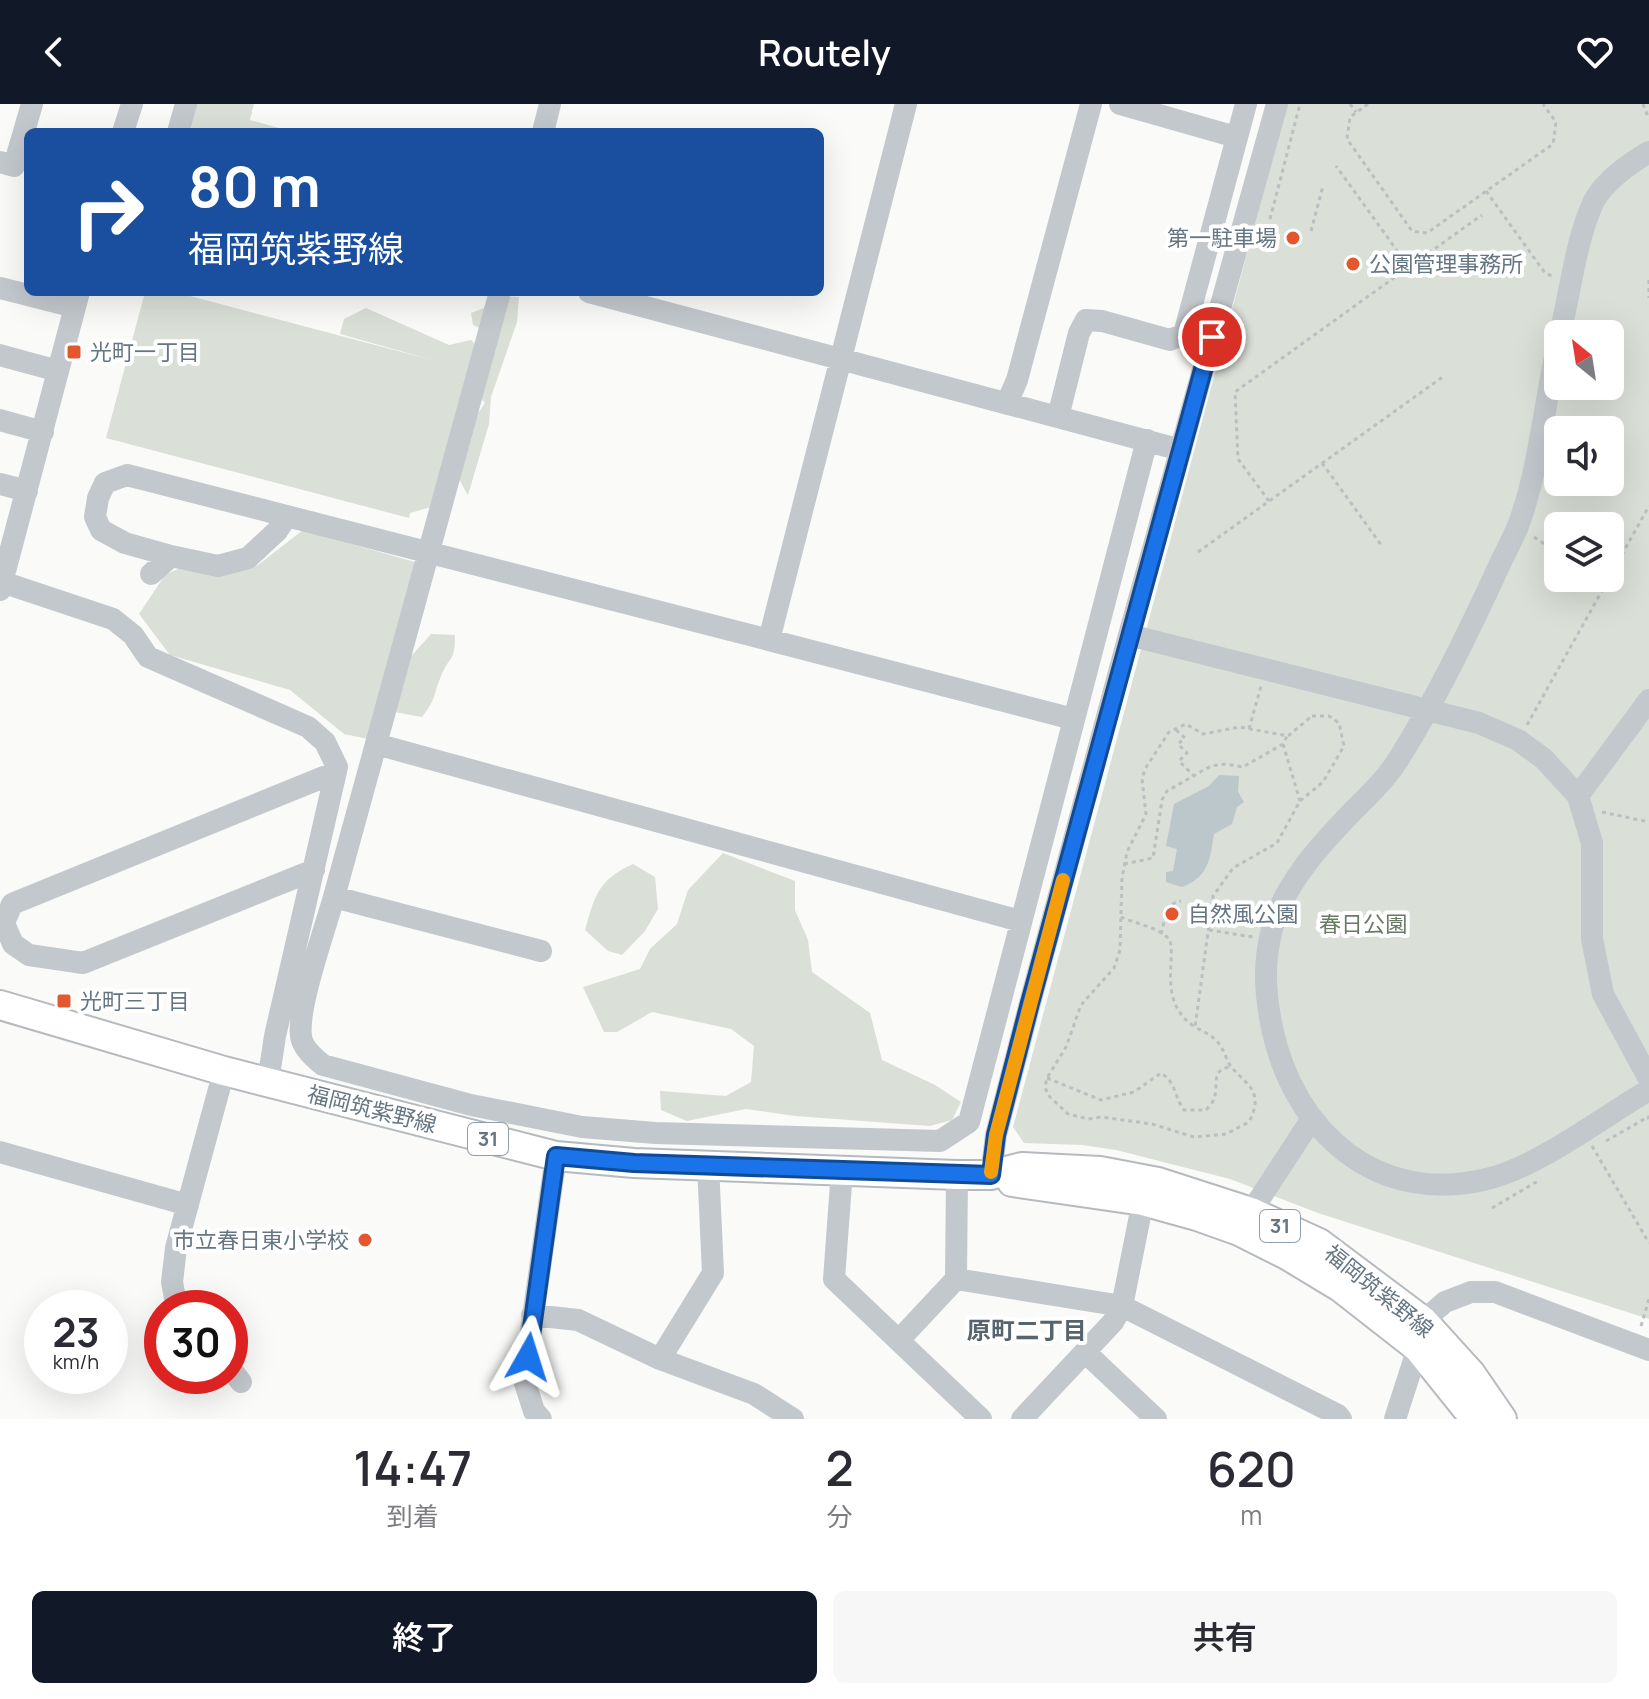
<!DOCTYPE html>
<html lang="ja">
<meta charset="utf-8">
<style>
body{margin:0;font-family:Manrope,"Noto Sans JP",sans-serif;background:#f7f7f7;color:#2b2b33;height:100vh;display:flex;flex-direction:column;font-size:30px;white-space:nowrap}
*{box-sizing:border-box;margin:0}
p{font-size:26px;color:#7c7c81}
.icon{flex:none;width:44px;height:44px;fill:none;stroke:currentColor;stroke-width:2;stroke-linecap:round;stroke-linejoin:round}
.map{position:relative;height:1315px;overflow:hidden}
.drawer{display:flex;flex-direction:column;background:#fff;flex:1}
.drawer>*{flex:none}
.top-card{position:absolute;left:24px;top:24px;width:800px;height:168px;border-radius:12px;box-shadow:0 8px 32px #0002;background:#1a4fa0;color:#fff;overflow:hidden}
.needle{width:52px;rotate:330deg}
.buttons{position:absolute;left:1544px;top:216px;display:grid;gap:16px}
.buttons a{display:grid;place-items:center;width:80px;height:80px;border-radius:12px;background:#fff;box-shadow:0 8px 32px #0002;font-size:40px}
.speed{position:absolute;left:24px;top:1186px;display:flex;gap:16px;font-size:40px;font-weight:700;text-align:center}
.speed>*{display:grid;place-content:center;width:104px;height:104px;border-radius:50%;background:#fff;box-shadow:0 8px 32px #0002;line-height:1}
.speed small{font-size:20px;font-weight:400}
.speed .limit{border:12px solid #d22;background:#fff;color:#111}
.pin{position:absolute;display:grid;place-items:center;width:68px;height:68px;color:#fff;margin:-34px;border:4px solid #fff;border-radius:50%;box-shadow:0 2px 8px #0007}
.me{position:absolute;width:88px;margin:-44px;rotate:6deg;stroke-linejoin:round;filter:drop-shadow(0 0 6px #0008)}
.turn{display:flex;align-items:center;gap:28px;height:168px;padding:0 32px;font-size:36px}
.turn .icon{width:104px;height:104px;stroke-width:2.5}
.turn b{display:block;font-size:56px;line-height:68px}
.eta{display:flex;justify-content:space-evenly;align-items:center;height:136px;text-align:center}
.eta b{font-size:48px;font-weight:600;line-height:56px}
.primary-button{display:flex;gap:16px;margin-top:auto;padding:16px 32px}
.primary-button a{flex:1;height:92px;border-radius:12px;background:#111827;color:#fff;font-size:32px;font-weight:600;line-height:92px;text-align:center}
.primary-button a+a{background:#f7f7f7;color:#2b2b33}
header{display:flex;justify-content:space-between;align-items:center;height:104px;padding:0 32px;background:#111827;color:#fff;font-size:36px;font-weight:600}
.map>svg:first-child{display:block}
</style>
<header><svg class="icon" aria-label="back" viewBox="0 0 24 24"><path d="M15 5l-7 7 7 7"/></svg>Routely<svg class="icon" aria-label="heart" viewBox="0 0 24 24"><path d="M12 20l-8-8c-3-5 5-10 8-4 3-6 11-1 8 4z"/></svg></header>
<div class="map">
<svg width="1649" height="1315" viewBox="0 0 1649 1315">
<rect width="100%" height="100%" fill="#fafaf8"/>
<!-- green -->
<path fill="#dadfd7" fill-rule="evenodd" d="M194,0h60l-4,16 43,12h-107z
M1287,0h362v1215l-331,-106 -88,-34 -114,-29 -34,-5 -58,-2 -11,-16zM1558,230h52v52h-52zM1558,326h52v52h-52zM1558,422h52v52h-52z
M145,188h30l261,69 -96,-27 4,-15 22,-11 83,37 22,-5 10,10 5,-19 -13,-6 -2,-12 13,-5 11,-12 24,1 -2,25 -26,75 -2,27 -21,71c-28,-44 -8,-54 17,-92l-12,-16 -42,120 -21,6 -1,5 -303,-80z
M303,426l122,35 -52,175 -29,-6 -54,-44 -120,-35 -31,-41 26,-39 21,-10 36,11 36,-11z
M431,530l24,1c0,27 -5,20 -14,41 -8,19 -4,22 -19,41l-33,-6 15,-47z
M723,749l72,28v29l13,30 4,32 58,41 12,47 53,25 26,17 -9,18 -22,6 -135,-10 -49,-7 -59,12 -26,-11 -1,-19 66,5 25,-14 3,-36 -23,-17 -79,-17 -35,20h-13l-21,-45 57,-18 10,-20 27,-25 11,-34z
M633,760l22,13 3,32 -13,22 -23,24 -14,-4 -23,-21c10,-35 13,-50 48,-66z"/>
<!-- water -->
<path fill="#bbc7cb" d="M1219,671l20,1 -1,16 6,10 -7,5 -5,17 -18,10c-4,25 -5,43 -32,53l-16,-5v-10l7,-1 4,-22 -11,-3 8,-42 35,-18z"/>
<g fill="none" stroke-linecap="round" stroke-linejoin="round">
<defs>
<path id="major" d="M0,901l224,66 332,85 78,7 323,12h34l31,-8 78,4 58,11 93,30 68,31 104,78 48,53 31,45
M1012,1078l131,19 54,15 42,15 48,24 53,32 78,61 57,71"/>
</defs>
<!-- major casing -->
<use href="#major" stroke="#b5babe" stroke-width="32"/>
<!-- path -->
<path stroke="#bbbfc2" stroke-width="3" stroke-dasharray="4 4" stroke-linecap="butt" d="M1350,0l6,8
M1368,0l-18,13 -3,22 65,92 15,2 126,-89 3,-22 -13,-18
M1643,0l6,15
M1486,87l59,82 7,3
M1270,115l30,-115
M1311,127l12,-45
M1409,163l73,-52
M1649,176v18
M1322,359l60,83
M1269,397l-31,-42 -3,-67 174,-125 -73,-101
M1534,433l24,16
M1198,448l246,-176
M1610,472l39,-70
M1312,612h17l10,7 5,23 -21,36 -23,19 -23,42 -44,25 -20,28 -18,131c9,5 19,9 25,18 5,7 7,17 12,23 17,18 32,25 17,54l-23,12 -32,3 -42,-13 -51,-7 -13,2 -20,-5 -20,-19 -3,-8 2,-9 19,-31 15,-42 33,-37 6,-18 2,-72 5,-26 19,-38 -4,-35 3,-10 24,-37 17,-8 17,10 37,-7 48,9z
M1527,621l82,-147
M1249,625l12,-43
M1176,626l9,8 -7,6 9,9 -8,8 16,16
M1283,640l17,57
M1602,708l47,10
M1124,760l29,-6 9,-58 5,-9 44,-25 15,-2 17,3 40,-23 4,-8
M1121,813c13,6 35,10 46,20 14,12 -14,63 28,90
M1209,826l44,7
M1161,830c4,-13 4,-31 20,-33
M1047,974l54,22 33,-8 27,-19c16,10 13,24 23,37h22c1,-1 8,-9 8,-11 5,-14 -4,-29 16,-32
M1606,1037l42,-24 1,2
M1592,1042l57,97
M1492,1104l46,-27
M1641,1222l8,-27"/>
<!-- minor -->
<path stroke="#c3c8cc" stroke-width="22" d="M1120,0l116,33
M123,28l9,-28
M178,28l8,-28
M543,28l7,-28
M0,58l14,4 18,-62
M0,184l75,19
M500,188l-124,452 644,177
M589,188l592,158
M1560,230c10,-40 16,-96 34,-133 11,-21 35,-37 55,-49
M1558,239c-14,60 -18,124 -40,183 -7,17 -17,34 -24,51 -29,62 -59,124 -96,183 -12,19 -29,35 -45,51 -32,33 -69,73 -81,118 -9,35 -7,64 0,99 22,105 107,180 219,150 49,-13 112,-61 158,-88
M0,251l58,16
M1007,299l10,-23 74,-276
M1058,313l21,-84 7,-13 16,1 68,19 14,-6 62,-230
M0,316l43,12
M0,380l27,7
M286,413l-9,14 -29,27 -30,8 -47,-10 -46,-13 -24,-13 -6,-13 3,-19 7,-15 22,-8 642,165 137,-536
M151,470l20,-18
M2,478l111,37 20,16 15,22 160,70 17,15 12,25 -62,269 -7,46
M0,486l79,-298
M1129,531l350,88 39,17 26,19 34,37 14,47v96l11,55 46,85
M769,536l304,79
M376,640l-42,153 207,54
M1578,692l71,-96
M314,766l-231,93 -54,-8 -16,-11 -9,-21 8,-19 324,-132
M334,793c-9,32 -37,110 -33,139 1,11 13,22 22,29l148,40 111,22 73,6 285,8 29,-19 178,-682
M0,1048l188,53
M842,1066l-8,109 147,140
M991,1071l5,-40 34,-132 99,-368 148,-531
M1251,1108l60,-92
M956,1175l1,-104
M183,1204l-8,-10 -3,-16 4,-34 48,-177
M532,1211l46,5 82,39 94,35 39,25
M899,1236l57,-61 166,27 216,109 3,4
M1085,1248l71,67
M660,1255l53,-86 -5,-108
M230,1264l11,14
M541,1315l-7,-8 -10,-31 32,-224
M1022,1315l91,-97 9,-16 21,-105
M1395,1315l23,-71 5,-27 22,-19 26,-10h24l154,58"/>
<!-- major -->
<use href="#major" stroke="#fff" stroke-width="28"/>
</g>
<g fill="none" stroke-linecap="round" stroke-linejoin="round">
<defs>
<path id="route" d="M528,1253l28,-201 78,7 357,12 5,-40 34,-132 182,-666"/>
</defs>
<!-- route casing -->
<use href="#route" stroke="#114b97" stroke-width="20"/>
<!-- route -->
<use href="#route" stroke="#1a73e8" stroke-width="14"/>
<!-- slow -->
<path stroke="#f59e0b" stroke-width="14" d="M991,1068l5,-37 67,-255"/>
</g>
<!-- markers -->
<g fill="#e4572e" stroke="#fff" stroke-width="3">
<circle cx="1293" cy="134" r="8"/>
<circle cx="1353" cy="160" r="8"/>
<rect x="66" y="240" width="16" height="16" rx="4"/>
<circle cx="1172" cy="810" r="8"/>
<rect x="56" y="889" width="16" height="16" rx="4"/>
<circle cx="365" cy="1136" r="8"/>
</g>
<g text-anchor="middle" stroke-width="8" stroke-linejoin="round" paint-order="stroke">
<!-- shield labels -->
<g fill="#fff" stroke="#939fa8" stroke-width="2">
<rect x="468" y="1019" width="40" height="32" rx="6"/>
<rect x="1260" y="1106" width="40" height="32" rx="6"/>
</g>
<g font-size="20" font-weight="bold" fill="#657683">
<text x="488" y="1042">31</text>
<text x="1280" y="1129">31</text>
</g>
<!-- poi labels -->
<g font-size="22" fill="#657683" stroke="#fff" text-anchor="start">
<text x="1277" y="142" text-anchor="end">第一駐車場</text>
<text x="1369" y="168">公園管理事務所</text>
<text x="90" y="256">光町一丁目</text>
<text x="1188" y="818">自然風公園</text>
<text x="80" y="905">光町三丁目</text>
<text x="349" y="1144" text-anchor="end">市立春日東小学校</text>
</g>
<!-- park labels -->
<g font-size="22" fill="#687a64" stroke="#fff">
<text x="1363" y="828">春日公園</text>
</g>
<!-- street labels -->
<g font-size="22" fill="#657683" stroke="#fff">
<text transform="translate(372 1005) rotate(14)" y="8">福岡筑紫野線</text>
<text transform="translate(1379 1187) rotate(39)" y="8">福岡筑紫野線</text>
</g>
<!-- neighbourhood labels -->
<g font-size="24" font-weight="bold" fill="#57646e" stroke="#fff">
<text x="1027" y="1235">原町二丁目</text>
</g>
</g>
</svg>
<div class="buttons">
<a><svg class="needle" viewBox="-14 -14 28 28"><path d="M0-13l5 13h-10z" fill="#e53935"/><path d="M0 13l5-13h-10z" fill="#7c7c81"/></svg></a>
<a><svg class="icon" aria-label="sound" viewBox="0 0 24 24"><path d="M4 9h4l5-4v14l-5-4H4zM17 9q2 3 0 6"/></svg></a>
<a><svg class="icon" aria-label="layers" viewBox="0 0 24 24"><path d="M12 4l9 5-9 5-9-5zM3 14l9 5 9-5"/></svg></a>
</div>
<div class="speed"><div>23<small>km/h</small></div><div class="limit">30</div></div>
<div class="pin" style="left:1212px;top:233px;background:#d93025"><svg class="icon" aria-label="arrive" viewBox="0 0 24 24"><path d="M6 21V4h12l-3 4 3 4H6"/></svg></div>
<svg class="me" style="left:528px;top:1253px" viewBox="-20 -20 40 40"><path d="M0-17L14 15 0 8-14 15z" fill="#1a73e8" stroke="#fff" stroke-width="4"/></svg>
<div class="top-card">
<div class="turn"><svg class="icon" aria-label="right" viewBox="0 0 24 24"><path d="M7 20v-9h11M14 6l5 5-5 5"/></svg><div><b>80 m</b>福岡筑紫野線</div></div>
</div>
</div>
<section class="drawer">
<div class="eta">
<div><b>14:47</b><p>到着</p></div>
<div><b>2</b><p>分</p></div>
<div><b>620</b><p>m</p></div>
</div>
<div class="primary-button"><a>終了</a><a>共有</a></div>
</section>
